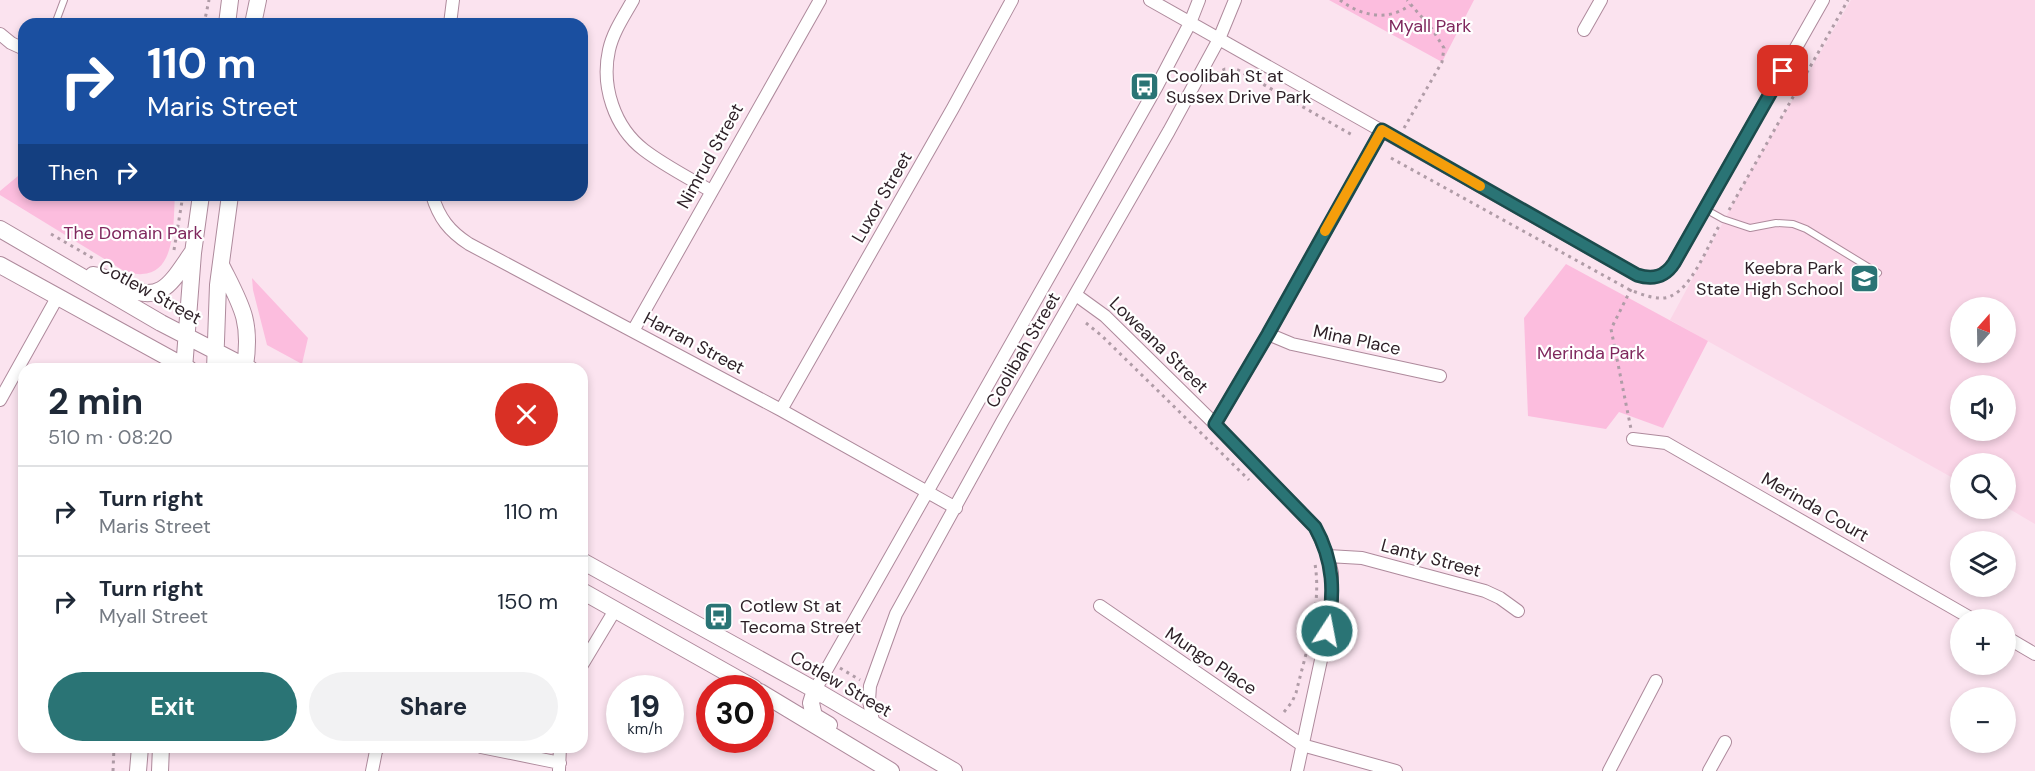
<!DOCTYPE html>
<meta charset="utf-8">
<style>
body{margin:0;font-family:"DM Sans",sans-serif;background:#f2f2f3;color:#1f2937;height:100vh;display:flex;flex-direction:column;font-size:22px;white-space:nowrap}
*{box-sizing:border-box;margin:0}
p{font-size:20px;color:#747a83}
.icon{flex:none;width:33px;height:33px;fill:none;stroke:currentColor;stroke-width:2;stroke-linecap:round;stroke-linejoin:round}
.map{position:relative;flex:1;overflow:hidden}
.details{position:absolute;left:18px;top:363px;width:570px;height:390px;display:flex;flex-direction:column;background:#fff;border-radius:18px;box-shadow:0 3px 9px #0003}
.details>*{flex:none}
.top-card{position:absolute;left:18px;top:18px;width:570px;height:183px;border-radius:18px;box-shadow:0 3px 9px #0003;background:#1a4fa0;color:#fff;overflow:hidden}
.needle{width:39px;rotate:20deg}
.controls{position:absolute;left:1950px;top:297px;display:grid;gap:12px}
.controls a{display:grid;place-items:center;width:66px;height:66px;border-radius:50%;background:#fff;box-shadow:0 3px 9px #0003;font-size:30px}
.speed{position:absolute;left:606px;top:675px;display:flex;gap:12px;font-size:30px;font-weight:700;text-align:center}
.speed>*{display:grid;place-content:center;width:78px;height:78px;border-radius:50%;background:#fff;box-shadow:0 3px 9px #0003;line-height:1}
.speed small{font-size:15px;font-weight:400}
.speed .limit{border:9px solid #d22;background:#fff;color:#111}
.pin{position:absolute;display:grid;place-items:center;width:51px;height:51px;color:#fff;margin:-26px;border-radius:12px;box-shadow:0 3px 9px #0006}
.me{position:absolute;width:66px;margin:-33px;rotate:11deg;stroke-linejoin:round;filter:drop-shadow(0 0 4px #0008)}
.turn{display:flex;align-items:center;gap:21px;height:126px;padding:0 30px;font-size:27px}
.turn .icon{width:78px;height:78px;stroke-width:2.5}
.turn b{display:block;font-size:42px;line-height:51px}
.then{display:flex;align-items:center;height:57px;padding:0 30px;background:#0003;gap:12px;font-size:22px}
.round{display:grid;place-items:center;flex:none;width:63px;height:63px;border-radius:32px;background:#f2f2f3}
.head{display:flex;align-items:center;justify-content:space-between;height:102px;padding:0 30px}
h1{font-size:36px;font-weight:700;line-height:45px}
.primary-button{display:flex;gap:12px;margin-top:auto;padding:12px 30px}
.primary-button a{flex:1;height:69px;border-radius:36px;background:#2a7475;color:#fff;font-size:24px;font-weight:700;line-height:69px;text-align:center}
.primary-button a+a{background:#f2f2f3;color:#1f2937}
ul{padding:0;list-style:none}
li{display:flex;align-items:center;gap:18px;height:90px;padding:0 30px;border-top:2px solid #e0e1e3}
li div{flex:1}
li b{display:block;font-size:22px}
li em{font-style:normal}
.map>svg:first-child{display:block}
</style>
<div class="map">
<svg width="2035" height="771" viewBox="0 0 2035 771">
<rect width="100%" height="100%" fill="#fbe3ef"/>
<!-- built -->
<path fill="#fbd6e8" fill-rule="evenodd" d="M1851,0h184v524l-29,-17v-43h-46v18l-290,-162 82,-151zM1960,308h46v44h-46zM1960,386h46v44h-46z"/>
<!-- green -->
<path fill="#fcbdde" d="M1329,0h145l-32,62z
M24,171v24h151c-2,25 2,78 -33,79 -6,1 -13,-2 -18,-3l-124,-76v-4z
M1566,264l142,77 -45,87 -44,-16 -13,17 -78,-13 -4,-98z
M252,278l56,60 -6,26 -35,-19 -14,-55z"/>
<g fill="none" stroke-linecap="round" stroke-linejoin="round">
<defs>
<path id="service" d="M55,24l9,-24
M1705,209l18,10 27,9 26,-5 17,1 13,5 72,44"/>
<path id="minor" d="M633,0c-9,16 -20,32 -24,50 -8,36 5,77 35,100 21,16 45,28 67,41
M1150,0l487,275c16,5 28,2 37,-12l149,-263
M450,24l3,-24
M1584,30l17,-30
M0,34l11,9 13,6
M432,195c7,23 17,36 37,49l312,166 175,98
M1076,295l29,21 110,108 100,103 13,29 4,17v36l-35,162
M633,331l187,-331
M1268,334l24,10 148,32
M0,400l58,-104
M781,410l172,-302 59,-108
M1215,424l53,-90 114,-204
M1633,439l33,4 308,177
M1328,556l34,2 123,33 15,7 18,13
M1100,606l202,139 94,26
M2006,637l29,17
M582,665l33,-55
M815,690l342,-604 33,-63 9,-23
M874,726l-5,-25 1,-15 26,-72 106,-192 167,-291 50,-92 16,-39
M481,747l79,16
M559,770l1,-23
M372,771l4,-20 3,-4
M1609,771l47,-90
M1709,771l16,-29"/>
<path id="secondary" d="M227,24l3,-24
M253,24l5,-24
M0,229l161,94 89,46
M0,265l189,104
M221,265c20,40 31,55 24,101
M93,275c12,1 21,7 32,12 37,18 47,-6 67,-34
M184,369l9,-116 8,-58
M215,369l3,-84 12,-90
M582,561l233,129 139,81
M582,591l172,97
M815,690l-4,13 3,13 15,9
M760,692l131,79
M138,771l2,-24
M160,771l1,-24"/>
</defs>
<!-- service casing -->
<use href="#service" stroke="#ae8a9c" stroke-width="8"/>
<!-- minor casing -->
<use href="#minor" stroke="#ae8a9c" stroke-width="14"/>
<!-- secondary casing -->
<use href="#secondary" stroke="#ae8a9c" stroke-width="18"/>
<!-- path -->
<path stroke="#b09ca7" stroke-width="3" stroke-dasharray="3 4.5" stroke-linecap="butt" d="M1340,0c21,16 48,22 70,5
M204,24l5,-24
M1216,74l9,-5 13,1 116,66
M1404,128l38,-66 2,-14 -12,-19 -25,-29
M1391,158l239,132c11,4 30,12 41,6 21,-9 37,-50 48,-70
M1729,210l119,-210
M51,234l45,26
M174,250l9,-55
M1631,289l-20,40 20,100
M1086,323l16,13 147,144
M840,668l20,12
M1284,712l8,-10 4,-9c10,-42 26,-86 19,-129
M113,771l1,-24"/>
<!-- service -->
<use href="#service" stroke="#fff" stroke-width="6"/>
<!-- minor -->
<use href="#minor" stroke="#fff" stroke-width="12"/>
<!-- secondary -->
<use href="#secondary" stroke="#fff" stroke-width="16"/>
</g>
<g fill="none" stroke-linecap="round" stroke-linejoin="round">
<defs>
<path id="route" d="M1327,631c8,-37 7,-70 -12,-104l-100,-103 53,-90 114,-204 255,145c16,5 28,2 37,-12l109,-192"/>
</defs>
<!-- route casing -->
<use href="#route" stroke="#1b4b4c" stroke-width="15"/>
<!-- route -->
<use href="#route" stroke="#2a7475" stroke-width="10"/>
<!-- slow -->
<path stroke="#f59e0b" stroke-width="10" d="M1325,231l57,-101 98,56"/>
</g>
<!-- icons -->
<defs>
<symbol id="bus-square" viewBox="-11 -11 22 22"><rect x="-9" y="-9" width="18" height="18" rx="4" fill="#2a7475" stroke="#fff"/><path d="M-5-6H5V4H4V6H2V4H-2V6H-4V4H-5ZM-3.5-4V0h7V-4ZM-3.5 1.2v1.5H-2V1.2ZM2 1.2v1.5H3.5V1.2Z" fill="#fff"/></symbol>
<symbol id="school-square" viewBox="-11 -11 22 22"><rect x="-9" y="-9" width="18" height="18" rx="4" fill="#2a7475" stroke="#fff"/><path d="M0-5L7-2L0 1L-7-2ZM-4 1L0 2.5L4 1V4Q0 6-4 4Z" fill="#fff"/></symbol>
</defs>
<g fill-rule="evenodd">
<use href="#bus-square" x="1128" y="70" width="33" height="33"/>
<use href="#school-square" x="1848" y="262" width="33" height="33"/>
<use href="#bus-square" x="702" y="600" width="33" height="33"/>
</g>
<g text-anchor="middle" stroke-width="4.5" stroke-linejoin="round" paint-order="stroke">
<!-- park labels -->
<g font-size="18" fill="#7f275d" stroke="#fff">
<text x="1430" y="32">Myall Park</text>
<text x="133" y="239">The Domain Park</text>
<text x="1591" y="359">Merinda Park</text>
</g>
<!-- poi labels -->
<g font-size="18" fill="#2c1f26" stroke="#fff" text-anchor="start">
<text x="1166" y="82">Coolibah St at<tspan x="1166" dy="21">Sussex Drive Park</tspan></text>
<text x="1843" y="274" text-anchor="end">Keebra Park<tspan x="1843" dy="21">State High School</tspan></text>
<text x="740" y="612">Cotlew St at<tspan x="740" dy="21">Tecoma Street</tspan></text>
</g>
<!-- street labels -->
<g font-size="18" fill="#2c1f26" stroke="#fff">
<text transform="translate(710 156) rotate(-61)" y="6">Nimrud Street</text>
<text transform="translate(882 197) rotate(-60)" y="6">Luxor Street</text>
<text transform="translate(150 292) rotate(29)" y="6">Cotlew Street</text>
<text transform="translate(1357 340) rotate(12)" y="6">Mina Place</text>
<text transform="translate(694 343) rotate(28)" y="6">Harran Street</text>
<text transform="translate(1159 345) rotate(44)" y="6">Loweana Street</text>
<text transform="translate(1023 350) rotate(-60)" y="6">Coolibah Street</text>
<text transform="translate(1815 507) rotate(30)" y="6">Merinda Court</text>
<text transform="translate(1431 558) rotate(15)" y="6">Lanty Street</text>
<text transform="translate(1211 661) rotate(34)" y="6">Mungo Place</text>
<text transform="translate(841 684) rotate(30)" y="6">Cotlew Street</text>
</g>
</g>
</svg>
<div class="controls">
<a><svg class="needle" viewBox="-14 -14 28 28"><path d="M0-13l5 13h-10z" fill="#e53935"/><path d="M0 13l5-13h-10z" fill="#747a83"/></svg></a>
<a><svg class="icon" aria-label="sound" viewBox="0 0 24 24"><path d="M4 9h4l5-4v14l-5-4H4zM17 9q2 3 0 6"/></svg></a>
<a><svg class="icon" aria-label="search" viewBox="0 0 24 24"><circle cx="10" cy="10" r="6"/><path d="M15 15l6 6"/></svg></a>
<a><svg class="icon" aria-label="layers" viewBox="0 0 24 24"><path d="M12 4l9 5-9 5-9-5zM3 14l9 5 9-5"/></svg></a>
<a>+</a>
<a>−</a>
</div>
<div class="speed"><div>19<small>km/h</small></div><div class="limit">30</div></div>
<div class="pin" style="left:1783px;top:71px;background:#d93025"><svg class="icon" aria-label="arrive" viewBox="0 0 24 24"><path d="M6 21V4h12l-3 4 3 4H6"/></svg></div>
<svg class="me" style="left:1327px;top:631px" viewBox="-20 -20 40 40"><circle r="17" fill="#2a7475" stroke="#fff" stroke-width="3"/><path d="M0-11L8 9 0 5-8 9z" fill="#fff"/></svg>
<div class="top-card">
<div class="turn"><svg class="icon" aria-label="right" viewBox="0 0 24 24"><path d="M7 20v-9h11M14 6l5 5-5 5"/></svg><div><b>110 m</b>Maris Street</div></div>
<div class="then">Then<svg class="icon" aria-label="right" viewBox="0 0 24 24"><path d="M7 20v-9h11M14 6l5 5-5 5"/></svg></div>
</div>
<section class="details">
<div class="head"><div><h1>2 min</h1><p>510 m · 08:20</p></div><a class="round" style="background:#d93025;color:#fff"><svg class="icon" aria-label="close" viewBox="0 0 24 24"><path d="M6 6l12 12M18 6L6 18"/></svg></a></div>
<ul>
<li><svg class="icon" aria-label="right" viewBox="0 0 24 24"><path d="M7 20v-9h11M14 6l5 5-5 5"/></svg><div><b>Turn right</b><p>Maris Street</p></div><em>110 m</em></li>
<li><svg class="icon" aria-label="right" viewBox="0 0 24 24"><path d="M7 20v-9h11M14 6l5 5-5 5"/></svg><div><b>Turn right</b><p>Myall Street</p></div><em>150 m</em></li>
</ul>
<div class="primary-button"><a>Exit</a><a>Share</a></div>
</section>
</div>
